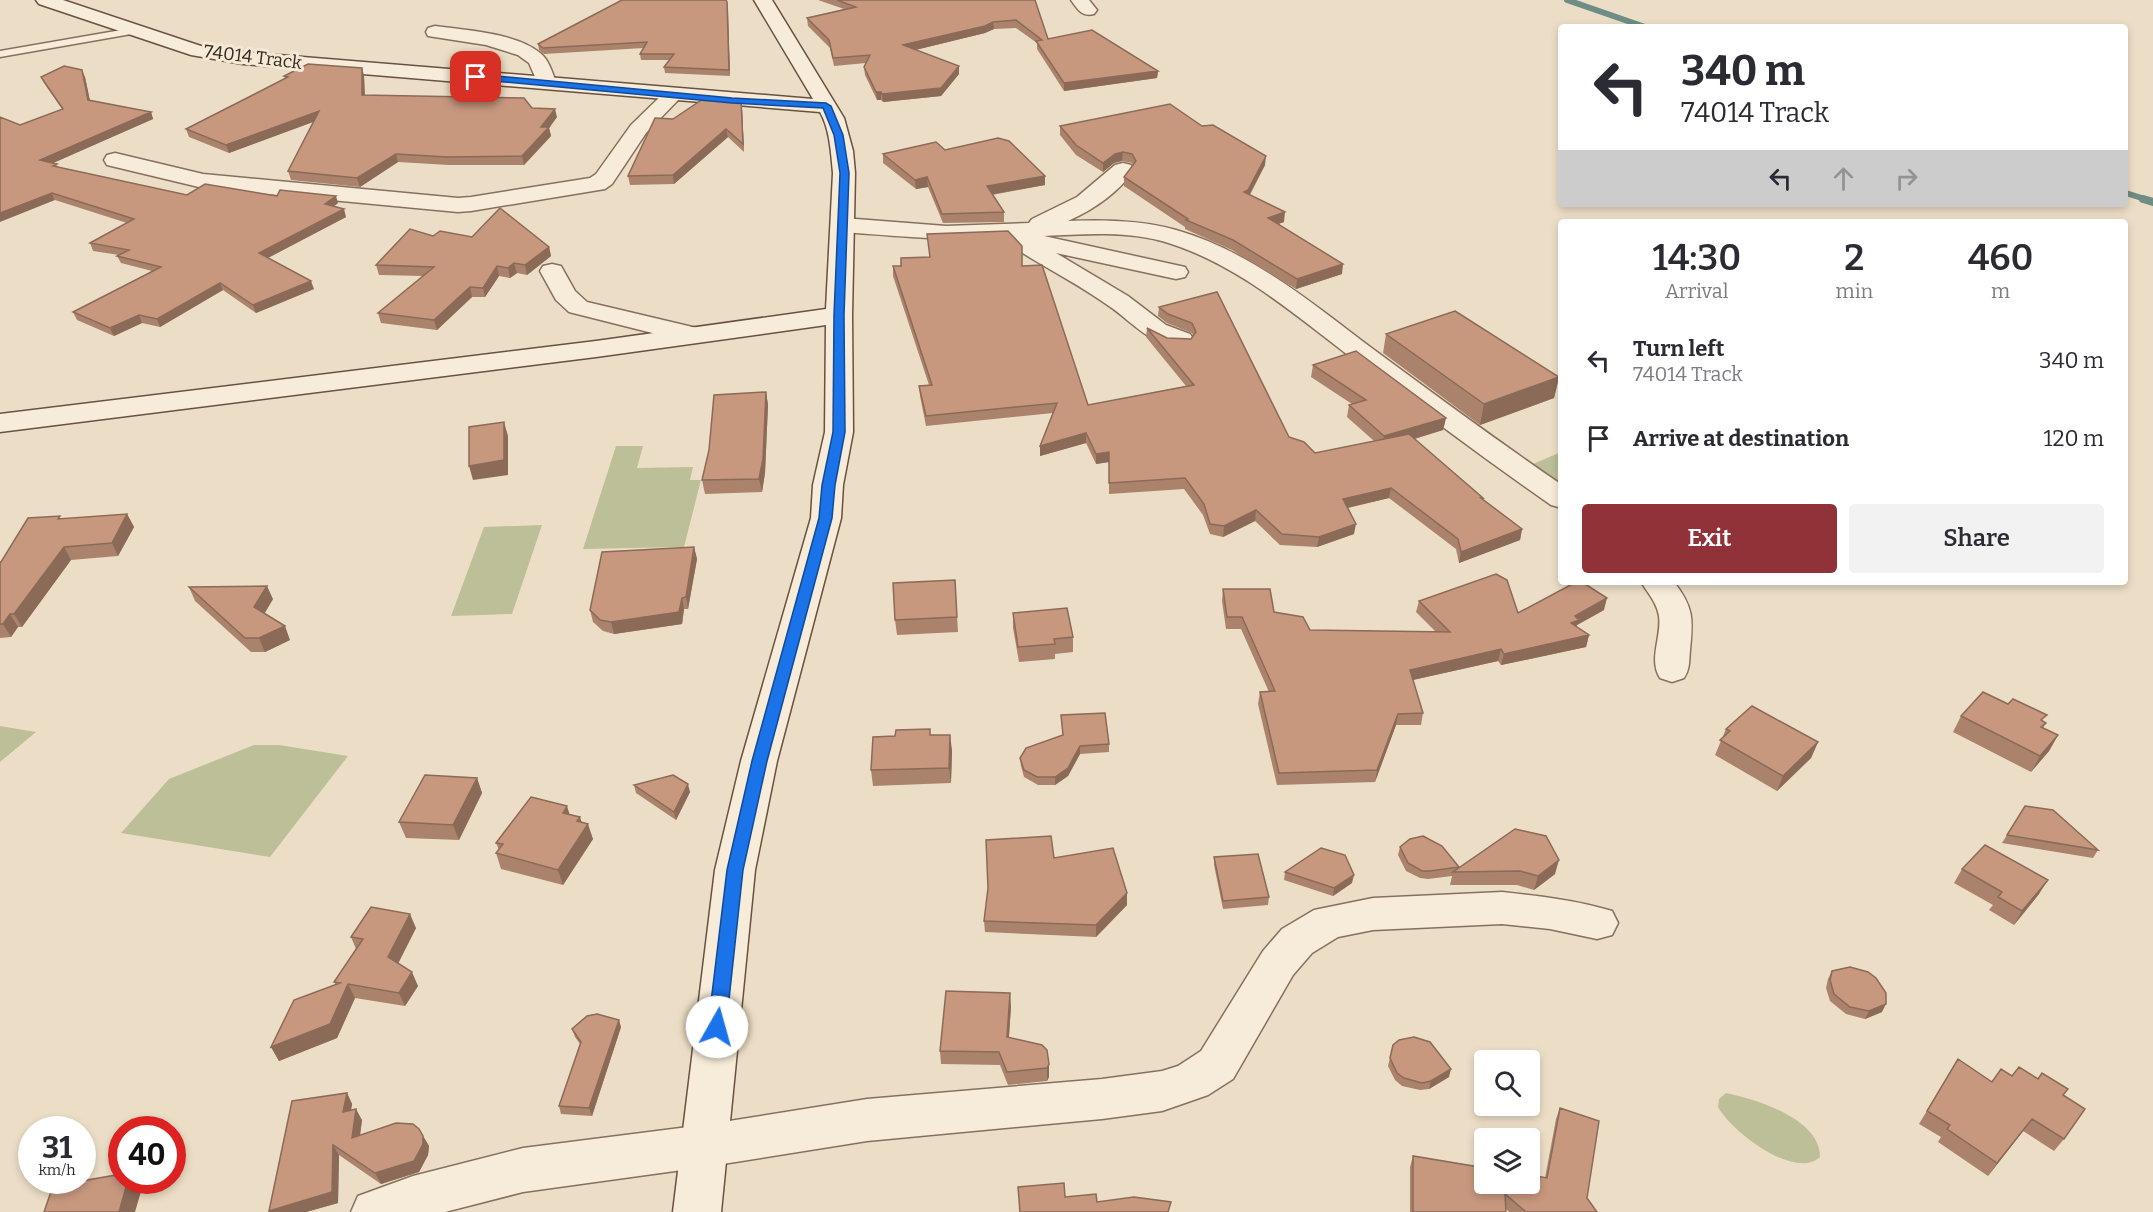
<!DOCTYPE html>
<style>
body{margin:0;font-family:Bitter,serif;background:#f2f2f3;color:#2b2b33;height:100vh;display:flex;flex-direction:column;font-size:22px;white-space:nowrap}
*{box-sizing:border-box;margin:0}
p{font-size:20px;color:#7c7c81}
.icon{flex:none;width:33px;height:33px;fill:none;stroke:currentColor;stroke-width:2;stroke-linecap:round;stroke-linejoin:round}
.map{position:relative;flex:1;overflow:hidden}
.panel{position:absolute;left:1558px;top:219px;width:570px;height:366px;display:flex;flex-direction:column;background:#fff;border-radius:6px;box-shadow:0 3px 9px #0003}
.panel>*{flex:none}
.top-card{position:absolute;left:1558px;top:24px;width:570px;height:183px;border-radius:6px;box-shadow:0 3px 9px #0003;background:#fff;color:#2b2b33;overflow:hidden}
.fabs{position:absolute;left:1474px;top:1050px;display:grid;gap:12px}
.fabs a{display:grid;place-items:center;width:66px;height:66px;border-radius:6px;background:#fff;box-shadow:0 3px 9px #0003;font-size:30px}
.speed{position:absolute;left:18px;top:1116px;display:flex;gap:12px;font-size:30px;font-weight:700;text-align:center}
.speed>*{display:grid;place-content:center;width:78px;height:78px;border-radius:50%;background:#fff;box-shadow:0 3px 9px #0003;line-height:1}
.speed small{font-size:15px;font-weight:400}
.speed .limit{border:9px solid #d22;background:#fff;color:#111}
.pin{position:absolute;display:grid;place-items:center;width:51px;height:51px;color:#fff;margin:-26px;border-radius:12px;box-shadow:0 3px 9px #0006}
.me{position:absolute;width:66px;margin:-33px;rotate:7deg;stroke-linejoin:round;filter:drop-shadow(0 0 4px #0008)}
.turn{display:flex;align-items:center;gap:21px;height:126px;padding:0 24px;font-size:27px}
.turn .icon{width:78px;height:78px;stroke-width:2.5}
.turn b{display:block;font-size:42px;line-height:51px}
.lanes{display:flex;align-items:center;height:57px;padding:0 24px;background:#0003;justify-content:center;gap:30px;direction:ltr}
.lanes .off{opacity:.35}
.eta{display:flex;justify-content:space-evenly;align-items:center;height:102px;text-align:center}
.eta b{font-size:36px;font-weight:600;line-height:42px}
.cta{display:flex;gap:12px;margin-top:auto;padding:12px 24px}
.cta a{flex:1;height:69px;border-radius:6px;background:#913138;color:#fff;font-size:24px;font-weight:600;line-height:69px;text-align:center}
.cta a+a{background:#f2f2f3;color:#2b2b33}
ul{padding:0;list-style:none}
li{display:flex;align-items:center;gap:18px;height:78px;padding:0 24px}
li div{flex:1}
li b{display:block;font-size:22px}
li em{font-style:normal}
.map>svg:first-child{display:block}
</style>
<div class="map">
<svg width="2153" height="1212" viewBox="0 0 2153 1212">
<rect width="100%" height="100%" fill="#ecdec6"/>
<!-- cemetery -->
<path fill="#bdbf99" d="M616,446h27l-6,22 56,-1 -3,13h11l-17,67 -101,2z
M1561,452v33l-28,-21z
M542,525l-30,89 -61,2 33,-89z
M0,726l36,6 -36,30z
M254,745h25l69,11 -78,101 -149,-24 48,-54z
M1726,1093c30,6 95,26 94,64 -25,24 -89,-26 -102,-50l1,-8z"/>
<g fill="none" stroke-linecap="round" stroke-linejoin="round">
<!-- stream-far1 -->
<path stroke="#6e8d84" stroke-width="6" d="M1567,0l78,27
M2126,193l22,7"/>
<!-- stream -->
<path stroke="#6e8d84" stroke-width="8" d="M2143,199l10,3"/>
<defs>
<path id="lane" d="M133,28l5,3 -1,2 -137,24v-6z"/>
<path id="street" d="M1071,0h18l8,10 -3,4c-12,3 -16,-4 -23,-14z
M435,26c30,4 81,7 105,27 9,7 12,19 16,29l-3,4h-14l-10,-23 -11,-8 -32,-10 -58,-9 -2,-4 2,-4z
M673,89l7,2 3,4 -37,38 -34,51 -7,5 -134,22 -13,1 -255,-24 -96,-23 -3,-5 3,-5 8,-2 88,21 255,24 13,-1 119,-19 6,-4 35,-49 35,-34z
M1123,163l8,2 3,5c-16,23 -41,40 -66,51 36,-1 73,-1 108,9 77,22 139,76 201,122 61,45 122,90 185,133v23l-11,-3c-63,-44 -125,-90 -186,-137 -63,-47 -126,-105 -203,-127 -37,-10 -79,-7 -118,-5l141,31 3,5 -3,5 -9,2 -120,-26 72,43 38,29 24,9 4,6 -4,6c-32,8 -57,-24 -81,-40 -28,-20 -59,-36 -88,-54l-10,-10v-4c-56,4 -112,-2 -168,-6l-8,-2 -4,-5 4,-5 8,-2 103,8 83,-3 3,-4 45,-22 38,-32z
M552,264l9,2 14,25 12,11 114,27 4,6 -4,6 -9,2 -123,-31 -13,-12 -16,-29 3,-5z
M1641,582h33c20,26 19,37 16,68 -1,11 0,19 -6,28l-12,4 -12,-4c-12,-19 2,-41 -1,-62 -2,-13 -11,-23 -18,-34z
M1502,892c37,4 74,8 110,19l6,12 -6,12 -15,4 -47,-10 -48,-5 -129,6 -35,7 -26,16 -19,22 -60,104 -25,16 -46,16 -60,8 -235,22 -163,26 -181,25 -78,20h-94l7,-16 55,-20 110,-28 181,-23 163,-26 235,-20 60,-8 16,-5 23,-15 62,-100 19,-22 32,-19 59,-12z"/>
<path id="secondary" d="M36,0h27l138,46 42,6 570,47 -59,-99h18l72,118 9,33 2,22 -3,142 1,117 -10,53 -2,33 -64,243 -22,109 -34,342h-48l42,-342 26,-109 70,-243 2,-33 12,-53 1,-107 -230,32 -596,75v-18l596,-73 230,-32 7,-136c-2,-20 -3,-44 -13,-61l-577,-48 -52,-9 -152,-51z"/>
</defs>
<!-- lane casing -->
<use href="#lane" stroke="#86705d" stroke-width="3"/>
<!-- street casing -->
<use href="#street" stroke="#86705d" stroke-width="3"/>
<!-- secondary casing -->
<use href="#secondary" stroke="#685140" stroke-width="3"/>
<!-- lane -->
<use href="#lane" fill="#f7ecd9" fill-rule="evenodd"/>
<!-- street -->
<use href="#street" fill="#f7ecd9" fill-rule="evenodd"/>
<!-- secondary -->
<use href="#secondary" fill="#f7ecd9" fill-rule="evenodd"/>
</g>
<!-- wall -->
<path fill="#ab836c" d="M818,0h217l13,39 110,32 -1,7 -93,13 -27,-42v-6l-21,-15 -22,1 -9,4 -70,17 44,24 -18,22 -58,6 -2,-2h-4l-12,-25 -1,-8 2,-4 -32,3 -4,-18 -22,-22 -1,-8 37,-9z
M727,2l3,74 -65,-3 -1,-6 5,-7h-28l-1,-6 4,-6 -100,6 -5,-4 -1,-6z
M362,68l2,8 1,19 167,13 25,9 -8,11 2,8 -27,29h-75l-51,-3 -38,25 -69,-7 -3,-9 25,-49 -84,31 -40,-16 -3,-8 99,-51 -1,-2z
M41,77h44l5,23 61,12 2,7 -100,44 6,4 128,28 90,1 61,7 -4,3 12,11 -78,41 46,31 -58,24 -33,-23 -63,37 -18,-4 -28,13 -37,-16 -4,-8 79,-41 -31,-8 -4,-7 2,-1 -26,-4 -3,-8 37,-20 -72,-23 -35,-75 42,-16 -18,-26z
M742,108l2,44 -16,-15 -54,47 -44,1 -2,-9 45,-57z
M1060,126h142l63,39 -15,30 34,27 -6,2 64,50 -46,15 -64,-39 -47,-21v-2l-61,-41v-9l9,-12 -1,-2 -10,-2 -8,2 -11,9 -27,-17 -16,-20z
M945,150l100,26v9l-53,10 12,17v10l-61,1 -15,-36 -12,2 -33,-26v-9z
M927,234l95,32 66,139 98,-19 -40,-49 1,-9 20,10 24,1 2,-3 -1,-3 -25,-10 -9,-7 1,-9 58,-15 72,145 26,16 59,-12 -27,-24 2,-12 3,-1 -41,-27 2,-12 133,53 -3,12 -28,9 68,61 39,29 -2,11 -61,23 -3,-14 -67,-51 -41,10 6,26 -37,13 -37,-2 -25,-24 -32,16 -13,-3 -7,-19 -19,-26 -75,5v-32l-13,2 -10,-21 -46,13v-10l13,-33 -127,13 -6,-30 -1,-10 10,-1 -36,-109v-10h8l29,-9z
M433,236l39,1 77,10 2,9 -24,19 -10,-2 -7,5 -11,-2 -14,21h-13l-35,33 -56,-7 -3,-10 45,-37 -44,-1 -3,-10z
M1386,334l173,43 -5,21 -74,27 -97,-72z
M766,392l2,13 -3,68 -3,19 -57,2 -3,-14z
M127,514l7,13 -16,29 -47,4 -49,67h-4l-7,10 -11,1v-76h1l61,-43z
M694,547l3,12 -9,50h-4l-2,15 -68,10 -11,-3 -10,-9 -3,-12z
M955,580l3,52 -61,3 -2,-15z
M189,587l84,12 -9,15 26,26 -25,12h-14l-56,-51z
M1223,589l51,23 36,18 126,2 -20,-20 3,-11 99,12 86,-3 -27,15v2l12,8 -3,12 -85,18 -3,-4 -85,19 10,33 -2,12h-25l-21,57 -98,3 -19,-81 2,-12h9l-28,-63h-15l-4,-28z
M1013,613l60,24v15l-18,2v5l-36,3 -6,-34z
M1061,715l48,29v8l-29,2 -12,22 -13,9h-17l-14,-8 -3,-11 -1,-8 43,-23z
M1961,716l85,7 -3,5 15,7 -9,16 -18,21 -78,-40z
M1726,729l92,13 -7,16 -34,33 -62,-36z
M931,735l21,15 -1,33 -78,3 -2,-16z
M477,778l5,15 -23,47 -53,-2 -7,-16z
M634,785l56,7 -14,28 -40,-27z
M570,815l12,7 11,17 -30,46 -62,-16 -5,-16 3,-3 -3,-7z
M2007,835l91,15 -5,8 -91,-15z
M1400,847l59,20 96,7 -21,16 -17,-5h-67l2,-9 -24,3 -8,-1 -14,-7 -8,-16z
M1214,857l55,40 -1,8 -45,4 -9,-44z
M1054,858l73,47 -31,32 -111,-5 -1,-11z
M1962,869l77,25 -25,31 -25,-15 4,-5 -39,-22z
M1285,872l67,11 -19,13 -49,-16z
M416,928l-18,36 20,22 -13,20 -50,-8 -18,40 -58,23 -8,-14 65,-62 -2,-3 22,-33 -5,-12z
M1832,971l50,41 -17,7 -19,-5 -16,-13 -4,-13 2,-9z
M1011,1006l-2,31 40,27v13l-2,4 -39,4 -8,-20 -59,-1 -1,-13z
M621,1027l-29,89 -31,-2 -2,-8 21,-62 -5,-7 -3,-8z
M1393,1045l56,32 -20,12 -9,1 -18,-4 -7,-6 -7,-14z
M1958,1059l34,23 71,13 1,44 -10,12 -31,-20 -35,45 -50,-34 3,-5 -22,-13z
M347,1093l5,11 -1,6 11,10 -2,16h63l6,10 -1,9 -9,17 -38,12 -42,-29 -1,48 -32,9h-36l-1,-1z
M1560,1108l27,90 10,14h-88l-3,-3v3h-96v-45l3,-11 132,22 11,-59z"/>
<!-- shaded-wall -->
<path fill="#8b6a58" d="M727,2l1,5 2,69 -1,-6z
M993,22l1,7 -9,4 -82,20v-8z
M959,66v8l-18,22 -58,6 -1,-8z
M362,68l2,8 1,27 -3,-8z
M82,70l3,7 6,30 -3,-7z
M1158,71l-1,7 -93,13v-8z
M876,92h5v8h-4z
M741,100l1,8 2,44 -1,-8z
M555,109l2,8 -8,11 2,8 -27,29 -2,-9 19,-29z
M319,111l2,8 -92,34 -3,-8z
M151,112l2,7 -109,48 -4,-7z
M726,129l2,8 -54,47 -1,-9z
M1123,152l-1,9 -8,2 -11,9v-9l12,-9z
M396,154l2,8 -38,25 -3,-9z
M1266,156l-1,9 -18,34 -3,-7z
M1045,176v9l-57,10 -1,-9z
M927,177l1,10 -12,2 -1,-9z
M52,193l3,7 -55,22v-9z
M336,196l2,7 -10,8 -3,-7z
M344,209l2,8 -84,44 -3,-8z
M1285,212l-1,10 -17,6 1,-10z
M549,247l2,9 -24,19 -2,-10z
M514,263l3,10 -7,5 -2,-10z
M1343,264l-1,10 -46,15 1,-10z
M497,266l2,10 -14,21 -2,-9z
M311,281l3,8 -58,24 -3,-8z
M220,283l3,7 -63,37 -3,-8z
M470,287l2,10 -35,33 -3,-10z
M139,315l3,8 -28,13 -4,-8z
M1559,377l-5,21 -74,27 4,-21z
M766,392l2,13 -3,68 -3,19 -3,-13z
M1446,418l-3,12 -61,18 2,-12z
M504,422l4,14v39l-35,5 -4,-14z
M1086,433v10l-46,13v-10z
M1109,452v10l-13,2v-10z
M1391,488l-2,10 -47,11 1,-10z
M1256,510l-1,11 -32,16 1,-11z
M127,514l7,13 -16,29 -6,-13z
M1356,524l-2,10 -37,13 2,-10z
M1522,529l-2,11 -61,23 2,-11z
M64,547l7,13 -49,67 -8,-13z
M694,547l3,12 -9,50 -2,-12z
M267,586l6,13 -13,22 -6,-14z
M682,598l2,11 -2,15 -68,10 -3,-12z
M1607,598l-3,12 -27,15 -2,6 -4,-8 4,-7z
M10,614l8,13 -7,10 -8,-13z
M285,626l5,14 -25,12 -6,-14z
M1589,635l-3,12 -85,18 3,-11z
M1501,649l-3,12 -90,20 2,-11z
M1398,714l-2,11 -21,57 2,-12z
M950,735l2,15 -1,33 -2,-15z
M2058,735l-9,16 -18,21 9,-16z
M1818,742l-7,16 -34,33 6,-15z
M1080,746v8l-12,22 -13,9v-8z
M477,778l5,15 -23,47 -6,-15z
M688,784l2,8 -14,28 -2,-8z
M567,806l5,16 -9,-9z
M580,817l4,13 4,-6 5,15 -30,46 -5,-15 19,-49z
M1559,860l-4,14 -21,16 4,-14z
M1354,875l-2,8 -19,13 1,-8z
M2048,880l-9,14 -25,31 8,-14z
M1127,893v12l-31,32v-12z
M410,914l6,14 -22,43 -6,-14z
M412,972l6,14 -13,20 -6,-13z
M348,984l7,14 -18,40 -58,23 -8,-14z
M1010,993l1,13 -3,44 -1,-13z
M1886,1004l-4,8 -17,7 4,-8z
M619,1020l2,7 -29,89 -3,-8z
M1049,1064v13l-2,4v-13z
M1451,1069l-2,8 -20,12 2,-8z
M347,1093l5,11 -3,18 -6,-10z
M356,1109l6,11 -4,29 -6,-11z
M2032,1119l-9,12 -35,45 9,-13z
M423,1136l6,10 -1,9 -9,17 -38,12 -6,-11z
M333,1145l6,10 -1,48 -32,9h-36l-1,-1z
M128,1180h8l6,8 -7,24h-16z"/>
<!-- building -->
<path fill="#c7987e" stroke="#8b6a58" stroke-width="1.5" d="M622,0h104l1,2 2,68 -65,-3 10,-13h-34l7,-12 -104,6 -5,-4z
M837,0h198l13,39 44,-9 66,41 -94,12 -28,-42 6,-1 -26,-20 -23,2 -8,4 -82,19 56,21 -18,22 -59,6 -1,-2h-5l-12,-25 6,-12 -37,3 -4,-18 -22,-22 49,-11z
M308,64l54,4v27l162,3 8,10 23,1 -14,18h8l-27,29 -75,1 -51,-3 -39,24 -69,-7 31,-60 -93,34 -40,-16 102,-52 -4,-1z
M64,66l18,4 6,30 63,12 -111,48 17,4 -4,2 134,29 18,-11 72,12 3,-6 56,6 -11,8 19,5 -85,44 52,28 -58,24 -33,-22 -63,36 -18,-4 -29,13 -37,-16 88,-45 -44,-11 12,-6 -39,-7 44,-24 -82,-26 -52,20v-96l20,8 43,-16 -22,-32z
M706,97l35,3 2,44 -17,-15 -53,46 -45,1 27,-58 18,1z
M1170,104l32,22 11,-1 53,31 -18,34 -4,2 41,20 -17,6 75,46 -46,15 -64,-39 -47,-20 2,-1 -64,-42 12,-16 -4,-7 -9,-2 -8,2 -12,9 -27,-18 -16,-19z
M998,138l11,3 36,35 -58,10 17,26 -62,2 -15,-37 -12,3 -32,-26 53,-12 9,8z
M500,208l49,39 -24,18 -11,-2 -6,5 -11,-2 -14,22 -13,-1 -36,33 -56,-7 56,-46 -58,-2 34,-36 23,7 7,-5 32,6z
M1008,231l14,15v20l20,-1 46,140 106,-20 -47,-57 20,10 24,1 5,-7 -4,-9 -24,-9 -9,-7 58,-15 72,145 15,5 11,11 94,-19 74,64h-2l41,31 -61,23 -3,-13 -67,-51 -48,11 13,25 -37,13 -37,-3 -26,-24 -32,16 -14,-2 -6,-20 -19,-26 -76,5v-31l-13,2 -10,-21 -46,13 17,-43 -131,13 -7,-30 13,-1 -39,-119h8v-8l29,-1 -3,-23z
M1455,311l104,66 -75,27 -98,-70z
M1356,351l90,67 -62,18 -35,-31 17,-5 -53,-35z
M766,392l-3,67 -4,20 -57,1 7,-30 5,-55z
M504,422v38l-35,6v-39z
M127,514l-15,29 -48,4 -50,67h-4l-7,10h-3v-62h1l27,-44 32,-2 -2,3z
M694,547l-8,50 -4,1 -3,14 -68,10 -11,-2 -10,-10 12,-58z
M1496,574l11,6 11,33 58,-31h6l25,16 -32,18 4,4 -8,3 18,12 -85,19 -3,-5 -91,21 13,43 -25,1 -21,56 -98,3 -19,-81 15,-1 -33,-74h-15l-4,-28h47l4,23 29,5 7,13 140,2 -31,-31z
M955,580l2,37 -62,3 -2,-37z
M267,586l-13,21 31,19 -26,12h-14l-56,-51z
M1067,608l6,29 -19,2 1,5 -37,3 -5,-34z
M1983,692l25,12 5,-5 34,16 -6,5 5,3 -5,4 17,8 -18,21 -79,-40z
M1752,706l66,36 -35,34 -63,-36 10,-9 -4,-2z
M1105,713l4,31 -29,2 -12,22 -13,9h-18l-13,-7 -4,-12 6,-10 37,-13 -2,-20z
M930,729v6h20l-1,33 -78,2 2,-33 22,-1 1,-6z
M425,775l52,3 -24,47 -54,-3z
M673,775l15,9 -14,28 -40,-27z
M531,797l36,9 -4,7 17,4 -3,4 11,3 -30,46 -62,-17 7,-9 -7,-1z
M2025,806l28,4 45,40 -91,-15z
M1515,829l31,7 13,24 -21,16 -18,-5 -67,1z
M1051,836l3,22 59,-10 14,45 -31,32 -112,-4 4,-33 -2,-48z
M1423,836l19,10 17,21 -29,4h-8l-14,-8 -8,-16 10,-8z
M1985,845l63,35 -26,31 -24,-14 4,-5 -40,-23z
M1321,848l24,7 9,20 -20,13 -49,-16z
M1258,854l11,43 -46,4 -9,-44z
M371,907l39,7 -22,43 24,15 -13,21 -51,-9 -18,40 -59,23 23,-47 46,-17 -6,-1 29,-43 -12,-2z
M1850,967l18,5 8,6 10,15v11l-17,7 -19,-4 -16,-13 -4,-14 2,-9z
M946,991l64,2 -3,44 35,8 5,5 2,14 -2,4 -40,4 -8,-20 -59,-1z
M597,1014l22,6 -30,88 -30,-2 22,-64 -9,-13 15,-13z
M1414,1037l16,5 21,27 -20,12 -9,2 -18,-5 -7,-5 -7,-15 3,-13 6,-5z
M1958,1059l34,23 9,-13 11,7 7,-9 19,12 4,-6 26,16 -5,6 22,14 -21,30 -32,-20 -35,44 -50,-34 3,-4 -23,-14z
M347,1093l-4,19 13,-3 -4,29 44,-15 17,1 6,5 4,7v8l-9,17 -39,12 -42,-28 -1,47 -63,19 23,-110z
M1560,1108l39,13 -12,77 10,14h-71l-21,-18 1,18h-93v-56l72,12v16h45v-9l17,3z
M122,1174v6h6l-9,32h-75l9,-26z
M1064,1183l1,14 31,-3 1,8 37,-5 37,5 -3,10h-148l-2,-25z"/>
<!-- route -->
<path fill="#1a73e8" stroke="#114b97" stroke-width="1.5" d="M476,74l256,24 94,5 5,3 12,29 6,38 -5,142 1,117 -10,53 -3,33 -65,243 -24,109 -17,157 -3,5 -6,2 -6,-2 -3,-5 19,-157 25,-109 67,-243 3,-33 11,-53 1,-117 6,-142 -6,-38 -11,-27 -91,-5 -259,-24v-4z"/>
<g text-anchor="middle" stroke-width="6" stroke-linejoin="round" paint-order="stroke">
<!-- far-street labels -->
<g font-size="18" fill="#372920" stroke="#f3e9d5">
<text transform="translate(253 57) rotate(7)" y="6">74014 Track</text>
</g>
</g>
</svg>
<div class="fabs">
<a><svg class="icon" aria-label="search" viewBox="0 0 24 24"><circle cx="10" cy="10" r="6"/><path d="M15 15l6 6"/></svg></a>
<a><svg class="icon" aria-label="layers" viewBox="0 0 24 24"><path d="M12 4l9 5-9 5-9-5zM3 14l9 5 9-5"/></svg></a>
</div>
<div class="speed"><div>31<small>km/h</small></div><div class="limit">40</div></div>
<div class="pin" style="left:476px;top:77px;background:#d93025"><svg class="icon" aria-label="arrive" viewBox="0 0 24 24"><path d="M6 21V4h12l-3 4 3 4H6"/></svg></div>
<svg class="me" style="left:717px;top:1027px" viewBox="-20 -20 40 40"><circle r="19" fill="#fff"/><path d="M0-13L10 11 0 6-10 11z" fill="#1a73e8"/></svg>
<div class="top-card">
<div class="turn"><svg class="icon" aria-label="left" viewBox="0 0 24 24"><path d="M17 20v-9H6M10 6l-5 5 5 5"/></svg><div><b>340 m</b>74014 Track</div></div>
<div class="lanes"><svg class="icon" aria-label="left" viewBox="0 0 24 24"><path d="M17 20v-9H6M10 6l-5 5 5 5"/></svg><svg class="icon off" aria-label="ahead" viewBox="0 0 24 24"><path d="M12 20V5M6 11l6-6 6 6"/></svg><svg class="icon off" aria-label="right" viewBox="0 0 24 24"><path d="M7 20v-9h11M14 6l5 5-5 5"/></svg></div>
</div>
<section class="panel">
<div class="eta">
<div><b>14:30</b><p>Arrival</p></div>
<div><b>2</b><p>min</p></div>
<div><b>460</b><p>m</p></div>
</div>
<ul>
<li><svg class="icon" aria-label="left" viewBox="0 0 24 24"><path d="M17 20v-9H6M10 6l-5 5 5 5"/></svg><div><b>Turn left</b><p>74014 Track</p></div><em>340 m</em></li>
<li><svg class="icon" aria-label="arrive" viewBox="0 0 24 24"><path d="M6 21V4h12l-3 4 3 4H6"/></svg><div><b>Arrive at destination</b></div><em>120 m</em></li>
</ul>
<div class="cta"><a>Exit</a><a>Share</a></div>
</section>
</div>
